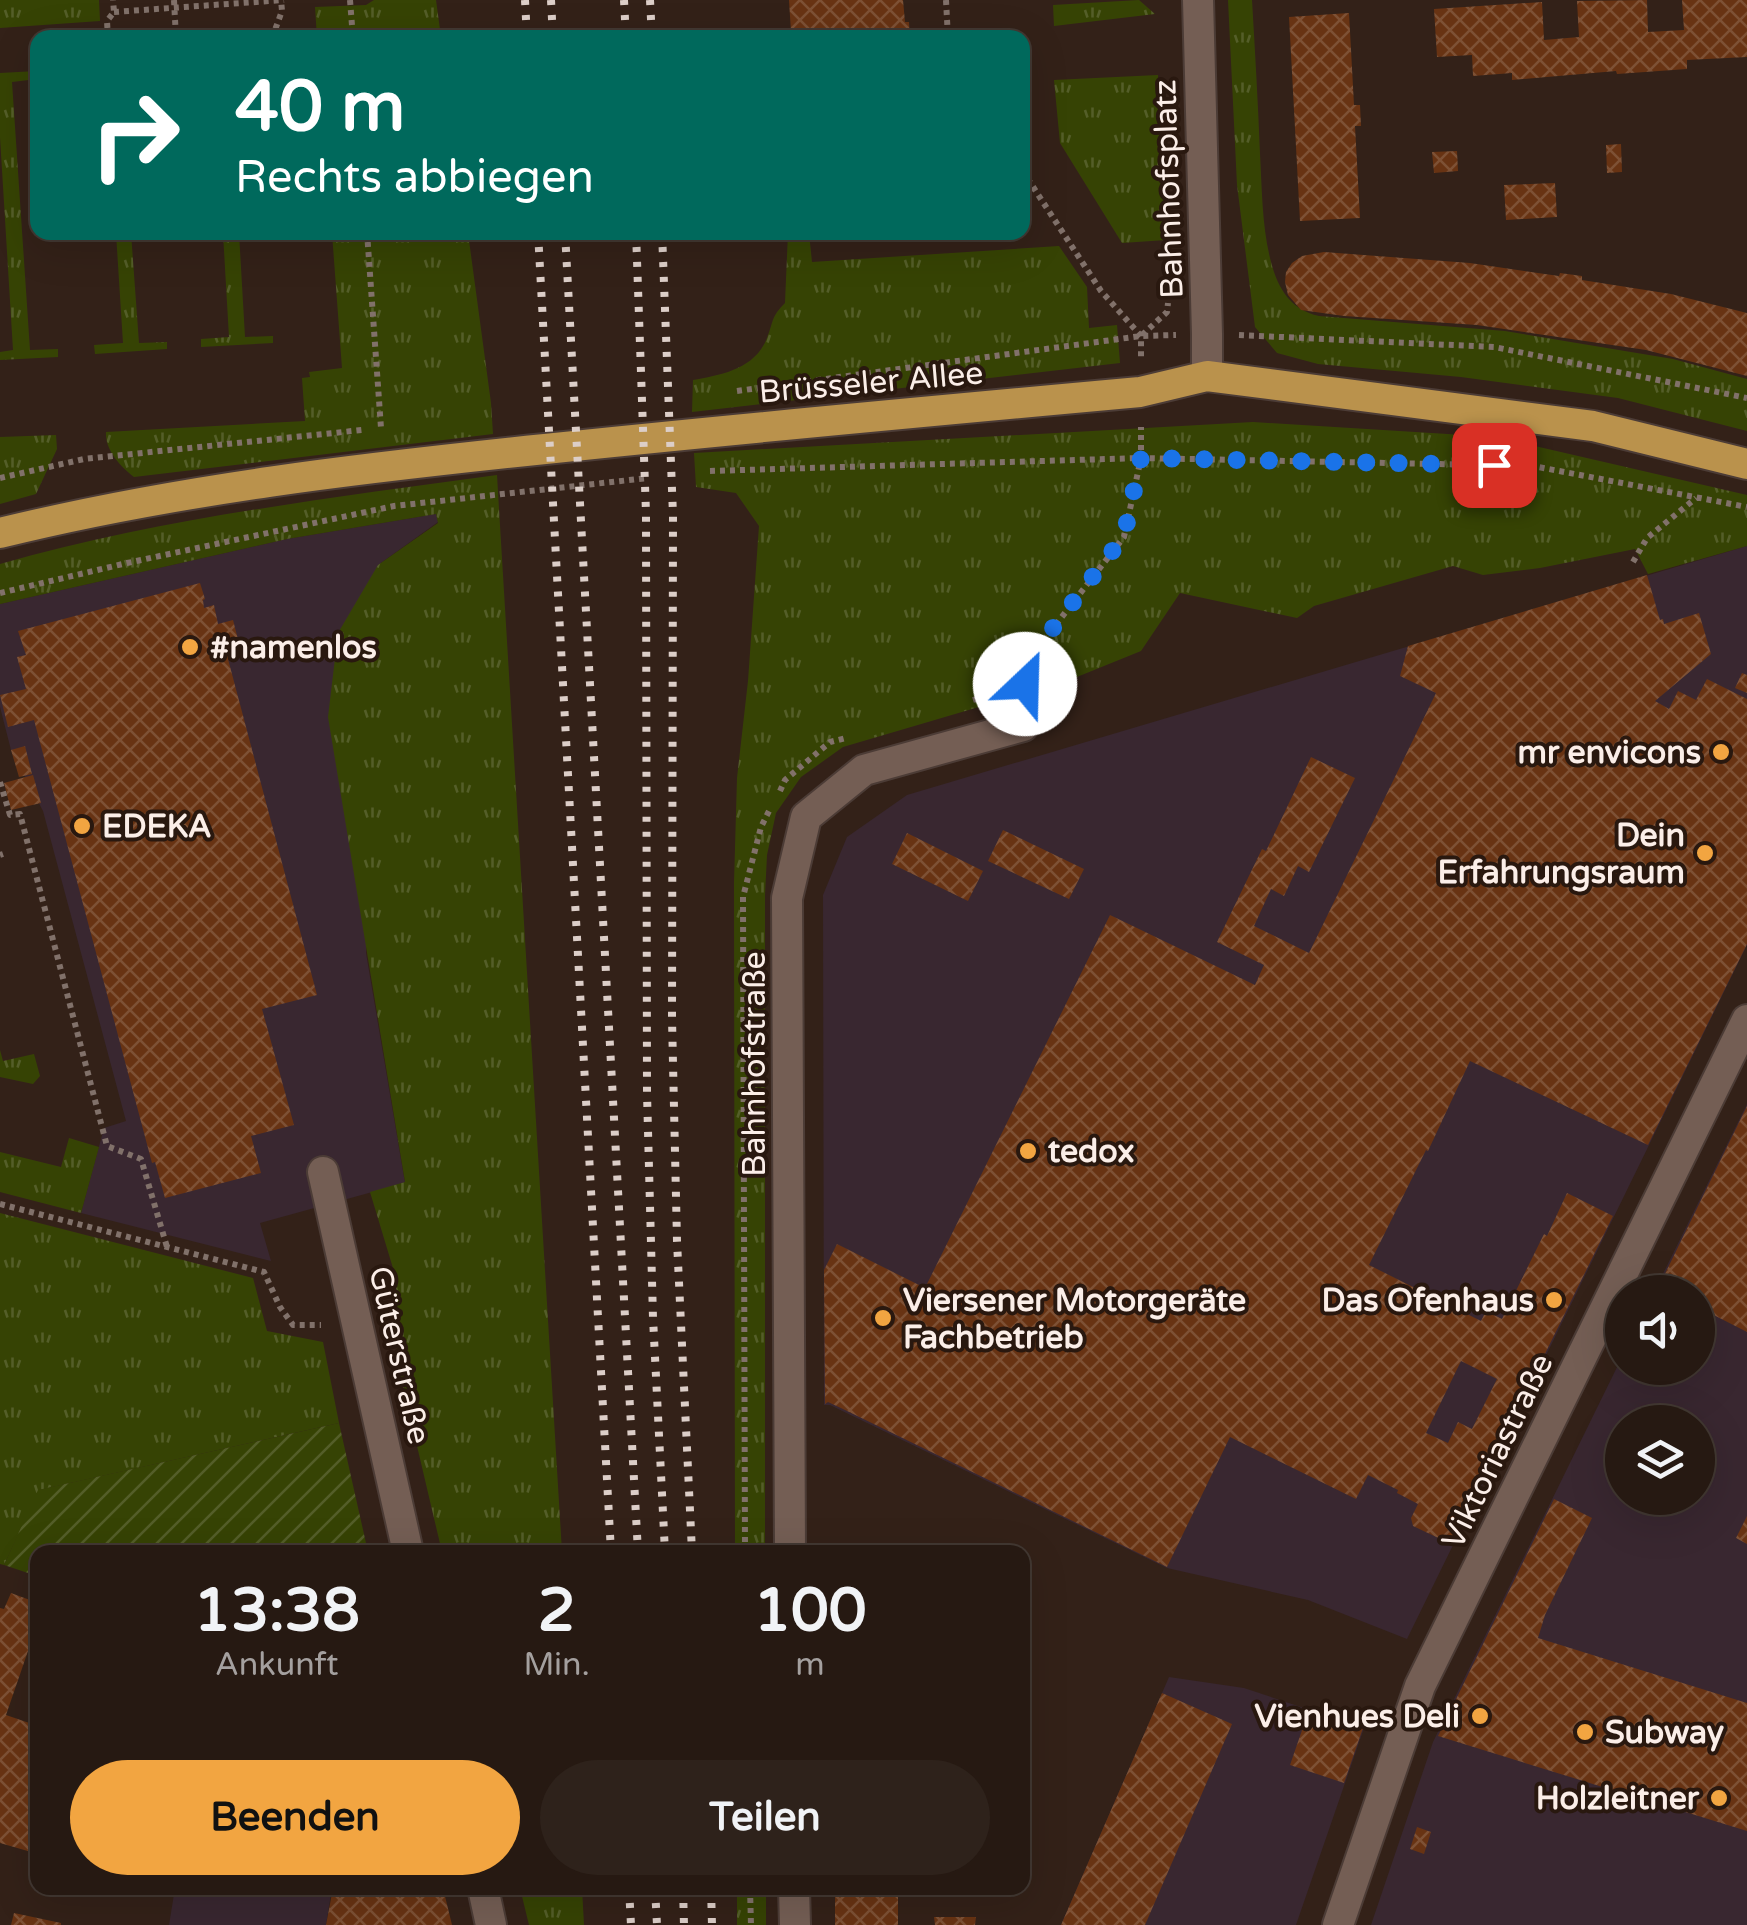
<!DOCTYPE html>
<html lang="de">
<meta charset="utf-8">
<style>
body{margin:0;font-family:"Varela Round",sans-serif;background:#2e221b;color:#f1f3f6;height:100vh;display:flex;flex-direction:column;font-size:38px;white-space:nowrap}
*{box-sizing:border-box;margin:0}
p{font-size:32px;color:#a4a09f}
.icon{flex:none;width:55px;height:55px;fill:none;stroke:currentColor;stroke-width:2;stroke-linecap:round;stroke-linejoin:round}
.map{position:relative;flex:1;overflow:hidden}
.panel{position:absolute;left:30px;top:1545px;width:1000px;height:350px;display:flex;flex-direction:column;background:#261912;border-radius:20px;box-shadow:0 10px 40px #0002,0 0 0 2px #423832}
.panel>*{flex:none}
.guide{position:absolute;left:30px;top:30px;width:1000px;height:210px;border-radius:20px;box-shadow:0 10px 40px #0002,0 0 0 2px #423832;background:#00695c;color:#fff;overflow:hidden}
.fabs{position:absolute;left:1605px;top:1275px;display:grid;gap:20px}
.fabs a{display:grid;place-items:center;width:110px;height:110px;border-radius:50%;background:#261912;box-shadow:0 10px 40px #0002,0 0 0 2px #423832;font-size:50px}
.pin{position:absolute;display:grid;place-items:center;width:85px;height:85px;color:#fff;margin:-42px;border-radius:20px;box-shadow:0 5px 15px #0006}
.me{position:absolute;width:110px;margin:-55px;rotate:24deg;stroke-linejoin:round;filter:drop-shadow(0 0 8px #0008)}
.turn{display:flex;align-items:center;gap:35px;height:210px;padding:0 40px;font-size:45px}
.turn .icon{width:130px;height:130px;stroke-width:2.5}
.turn b{display:block;font-size:70px;line-height:85px}
.eta{display:flex;justify-content:space-evenly;align-items:center;height:170px;text-align:center}
.eta b{font-size:60px;font-weight:700;line-height:70px}
.cta{display:flex;gap:20px;margin-top:auto;padding:20px 40px}
.cta a{flex:1;height:115px;border-radius:60px;background:#f2a541;color:#111;font-size:40px;font-weight:700;line-height:115px;text-align:center}
.cta a+a{background:#2e221b;color:#f1f3f6}
.map>svg:first-child{display:block}
</style>
<div class="map">
<svg width="1747" height="1925" viewBox="0 0 1747 1925">
<defs>
<pattern id="grass-tufts" width="24" height="20" patternUnits="userSpaceOnUse" patternTransform="scale(2.5)"><rect width="24" height="20" fill="#364304"/><path d="M3 7l-1-3M5 7V3M7 7l1-3M15 17l-1-3M17 17v-4M19 17l1-3" fill="none" stroke="#545e29"/></pattern>
<pattern id="garden-furrows" width="10" height="10" patternUnits="userSpaceOnUse" patternTransform="scale(2.5)"><rect width="10" height="10" fill="#364304"/><path d="M-1 1l2-2M0 10L10 0M9 11l2-2" fill="none" stroke="#545e29"/></pattern>
<pattern id="building-cross-hatch" width="8" height="8" patternUnits="userSpaceOnUse" patternTransform="scale(2.5)"><rect width="8" height="8" fill="#683313"/><path d="M0 0l8 8M0 8l8-8" fill="none" stroke="#7e5135"/></pattern>
</defs>
<rect width="100%" height="100%" fill="#332118"/>
<!-- commercial -->
<path fill="#392730" fill-rule="evenodd" d="M436,514l2,8 -60,43 -12,388 39,230 -145,40 11,38 -190,-48 23,-85 22,-7 -83,-310 -32,-61 -11,-43v-103l287,-65z
M1747,546v399l-340,694 -99,-39 -141,-32 -337,-163h-6l-1,-510 24,-58 60,-42z
M1747,1104v821h-376l62,-183 189,-385v11h76v-76h-44zM1622,1422h76v76h-76z
M1169,1677l75,11 120,40 -68,197h-235z
M175,1888h157l-6,37h-157z"/>
<!-- grass -->
<path fill="url(#grass-tufts)" d="M0,0h99l1,21 -100,7z
M374,0h62l5,37h-124l-2,-30 51,-2z
M1139,0l16,14 -101,12 -1,-21z
M1228,0h24c3,51 6,103 8,154 2,36 2,74 11,108 7,27 20,48 48,54l186,15 168,28 74,20v52l-129,-33 -157,-21 -143,-13 -41,-11 -22,-26 -18,-142z
M37,71v8l-25,3 18,268 28,-1v8l-58,3v-8l13,-2 -13,-213v-64z
M1158,75l8,165 -44,3 -62,-100 -6,-63z
M116,233h15l8,110 28,-1v7l-72,5 -1,-9 29,-2z
M223,233h16l6,104 28,-1v7l-72,4v-8l28,-2z
M332,233h136l23,170 2,31 -359,43c-14,-11 -29,-27 -28,-45l199,-11 -3,-43 8,-1 -1,-5 33,-4z
M788,233h21l3,29 247,-16 28,41 2,41 28,-3 3,38 -428,49 1,-32c28,-5 62,-11 74,-42 7,-18 4,-21 18,-35z
M1253,422l243,15 251,58v51l-99,28 -13,-25 -95,19 -57,7 -30,-9 -139,40 -17,12 -117,-25 -39,58 -74,30 -224,66 -42,30 -25,36 -9,42 -2,40v657h-30l-1,-669 3,-105 11,-97 11,-155 -23,-33 -40,-6 -2,-34z
M56,435l1,14 -21,45 -36,10v-67z
M497,475l2,34 63,1043h-120l-45,-191 -1,-83 -26,-86 35,-10 -77,-465 10,-84 40,-68 60,-42 -2,-9 -149,25 -287,65v-40c162,-46 330,-66 497,-89z
M0,1050l3,11 31,-7 6,22 -7,8 -33,-7z
M69,1138l30,9 -18,66 -81,-21v-40l61,15z
M0,1213l253,65 14,53 56,11 16,81 -300,67 -35,75 -4,-1z
M520,1888h62l2,37h-55z
M737,1888h29v37h-29z"/>
<!-- garden -->
<path fill="url(#garden-furrows)" d="M339,1423l29,129h-330l-1,24 -33,-11 34,-75z"/>
<!-- building -->
<path fill="url(#building-cross-hatch)" fill-rule="evenodd" d="M789,0h114l2,22h4l1,16h-76l-1,-9 -42,3z
M1647,0l1,32 36,-2 -2,-30h65v57l-60,3v9l-70,5 -1,-3 -104,9v-7l-39,3 -1,-21 -35,2 -3,-48 108,-7 2,38 35,-3 -2,-36z
M1349,13l5,92h6l1,21h-6l5,92 -60,3 -11,-204z
M1621,144l1,28 -15,1 -1,-28z
M1457,151l1,20 -24,2 -2,-21z
M1555,183l2,34 -51,3 -2,-35z
M1324,252l146,11 89,13 1,-3 22,3v4l89,14 76,19v63l-101,-26 -169,-25 -133,-9 -43,-6 -13,-15 -3,-13 1,-10 6,-9 10,-7z
M1647,575l13,45 3,-1 1,5 35,-11 12,41 -56,47 14,8 9,-18 18,9 11,-21 40,20v245l-99,201 -178,-84 -42,90 -2,-1 -57,115 112,56 5,-10 16,8 42,-85 3,2 20,-43 46,23 -162,328 -38,-18 -2,-8 7,-14 -21,-11 1,-3 -30,-15 -12,24 -126,-62 -63,130 -324,-158 -15,-7 -3,2 -1,-134 13,-26 88,44 185,-373 145,70 9,-20 -47,-23 45,-93 4,2 45,-94 44,21 -46,94 -11,-6 -14,30 -13,-7 -17,37 55,27 127,-260 -36,-17 8,-30zM1461,1361l36,18 -25,50 -14,-7 -10,21 -22,-10z
M200,583l5,16 -2,1 1,8 10,-3 4,19 15,-4 9,35 -14,4 89,336 -55,14 32,116 -43,11 10,37 -96,25 -10,-36 -3,1 -118,-443 -26,7 -8,-32 26,-6 -9,-32 9,-2 -8,-24z
M1742,673l5,2v18l-12,-5z
M25,746l7,28 -13,3 -8,-27z
M33,775l8,28 -30,7 -7,-27z
M1003,830l81,39 -15,30 -81,-38z
M907,833l76,38 -15,30 -76,-37z
M1747,1106v226l-49,-25v-15h-31l-9,-4z
M1554,1499l38,19 -47,97 -7,23 209,65v128l-81,-25 -4,2 -9,-2 -2,-4 -213,-66z
M1747,1516v28l-11,-6z
M11,1593l27,10v19l-32,93 32,11v128l-38,-11v-235l4,1z
M1162,1693l70,31 -87,201h-84z
M1309,1710l54,18 -19,55 -54,-18z
M1417,1827l14,5 -7,22 -14,-5z
M333,1888h110l9,37h-126z
M835,1888h63v37h-63z
M14,1913l47,10v2h-50z
M934,1917h42l-1,8h-40z"/>
<g fill="none" stroke-linecap="round" stroke-linejoin="round">
<defs>
<path id="minor" d="M1198,0l9,334v42
M323,1172l85,380
M790,1552l-3,-654 19,-81 58,-47 159,-44
M483,1888l8,37
M794,1888l1,37
M1338,1925l82,-239 327,-666"/>
<path id="major" d="M0,533c179,-44 362,-65 545,-84 199,-21 397,-39 595,-57l67,-16 386,50 154,38"/>
</defs>
<!-- minor casing -->
<use href="#minor" stroke="#4c3c36" stroke-width="34"/>
<!-- major casing -->
<use href="#major" stroke="#4c3c36" stroke-width="34"/>
<!-- path -->
<path stroke="#81716a" stroke-width="6" stroke-dasharray="5 5" stroke-linecap="butt" d="M174,0l2,38
M350,0l3,38
M946,0l2,38
M114,12l170,-12
M108,38l-1,-17 7,-9 -1,-12
M272,38l10,-27 -1,-11
M1022,170l79,121 40,45v23
M367,232l14,196
M1142,335l25,-23 1,-9
M1239,335l255,12 253,51
M737,391l404,-55 35,-1
M710,471l431,-13 392,8 214,41
M0,478l84,-19 278,-29
M1633,562l14,-24 49,-40
M0,593l127,-30 267,-57 254,-28
M1025,685v-16l15,-24 84,-108 17,-79v-31
M973,700l52,-16
M0,782l10,33 10,-1 87,332 34,13 26,88
M780,791l5,-11 45,-38 16,-4
M0,855l3,-1
M0,1204l264,68 16,35 13,18h28
M745,1552l-2,-655 18,-70 8,-16
M750,1888l1,37"/>
<!-- minor -->
<use href="#minor" stroke="#745e54" stroke-width="30"/>
<!-- major -->
<use href="#major" stroke="#ba924c" stroke-width="30"/>
<!-- rail -->
<path stroke="#dccec8" stroke-width="8" stroke-dasharray="5 10" stroke-linecap="butt" d="M525,0l2,38
M551,0l2,38
M624,0l2,38
M650,0l2,38
M538,232l73,1320
M565,232l73,1320
M636,232l10,281 1,580 6,225 12,234
M662,232l11,283 -1,504 5,222 15,311
M629,1888l2,37
M655,1888l2,37
M683,1888l1,37
M711,1888l1,37"/>
</g>
<g fill="none" stroke-linecap="round" stroke-linejoin="round">
<!-- route -->
<path stroke="#1a73e8" stroke-width="18" stroke-dasharray="0 32.4" d="M1025,684v-15l15,-24 84,-109 17,-78 353,7"/>
</g>
<!-- markers -->
<g fill="#f2a541" stroke="#29180f" stroke-width="4">
<circle cx="190" cy="647" r="10"/>
<circle cx="1721" cy="752" r="10"/>
<circle cx="82" cy="826" r="10"/>
<circle cx="1705" cy="853" r="10"/>
<circle cx="1028" cy="1151" r="10"/>
<circle cx="1554" cy="1300" r="10"/>
<circle cx="883" cy="1318" r="10"/>
<circle cx="1480" cy="1716" r="10"/>
<circle cx="1585" cy="1732" r="10"/>
<circle cx="1719" cy="1798" r="10"/>
</g>
<g text-anchor="middle" stroke-width="8" stroke-linejoin="round" paint-order="stroke">
<!-- street labels -->
<g font-size="32" fill="#fbeee8" stroke="#29180f">
<text transform="translate(1168 189) rotate(-92)" y="11">Bahnhofsplatz</text>
<text transform="translate(871 382) rotate(-5)" y="11">Brüsseler Allee</text>
<text transform="translate(754 1064) rotate(-90)" y="11">Bahnhofstraße</text>
<text transform="translate(400 1355) rotate(77)" y="11">Güterstraße</text>
<text transform="translate(1497 1451) rotate(-64)" y="11">Viktoriastraße</text>
</g>
<!-- poi labels -->
<g font-size="32" font-weight="bold" fill="#fbeee8" stroke="#29180f" text-anchor="start">
<text x="210" y="658">#namenlos</text>
<text x="1701" y="763" text-anchor="end">mr envicons</text>
<text x="102" y="837">EDEKA</text>
<text x="1685" y="846" text-anchor="end">Dein<tspan x="1685" dy="37">Erfahrungsraum</tspan></text>
<text x="1048" y="1162">tedox</text>
<text x="903" y="1311">Viersener Motorgeräte<tspan x="903" dy="37">Fachbetrieb</tspan></text>
<text x="1534" y="1311" text-anchor="end">Das Ofenhaus</text>
<text x="1460" y="1727" text-anchor="end">Vienhues Deli</text>
<text x="1605" y="1743">Subway</text>
<text x="1699" y="1809" text-anchor="end">Holzleitner</text>
</g>
</g>
</svg>
<div class="fabs">
<a><svg class="icon" aria-label="sound" viewBox="0 0 24 24"><path d="M4 9h4l5-4v14l-5-4H4zM17 9q2 3 0 6"/></svg></a>
<a><svg class="icon" aria-label="layers" viewBox="0 0 24 24"><path d="M12 4l9 5-9 5-9-5zM3 14l9 5 9-5"/></svg></a>
</div>
<div class="pin" style="left:1494px;top:465px;background:#d93025"><svg class="icon" aria-label="arrive" viewBox="0 0 24 24"><path d="M6 21V4h12l-3 4 3 4H6"/></svg></div>
<svg class="me" style="left:1025px;top:684px" viewBox="-20 -20 40 40"><circle r="19" fill="#fff"/><path d="M0-13L10 11 0 6-10 11z" fill="#1a73e8"/></svg>
<div class="guide">
<div class="turn"><svg class="icon" aria-label="right" viewBox="0 0 24 24"><path d="M7 20v-9h11M14 6l5 5-5 5"/></svg><div><b>40 m</b>Rechts abbiegen</div></div>
</div>
<section class="panel">
<div class="eta">
<div><b>13:38</b><p>Ankunft</p></div>
<div><b>2</b><p>Min.</p></div>
<div><b>100</b><p>m</p></div>
</div>
<div class="cta"><a>Beenden</a><a>Teilen</a></div>
</section>
</div>
